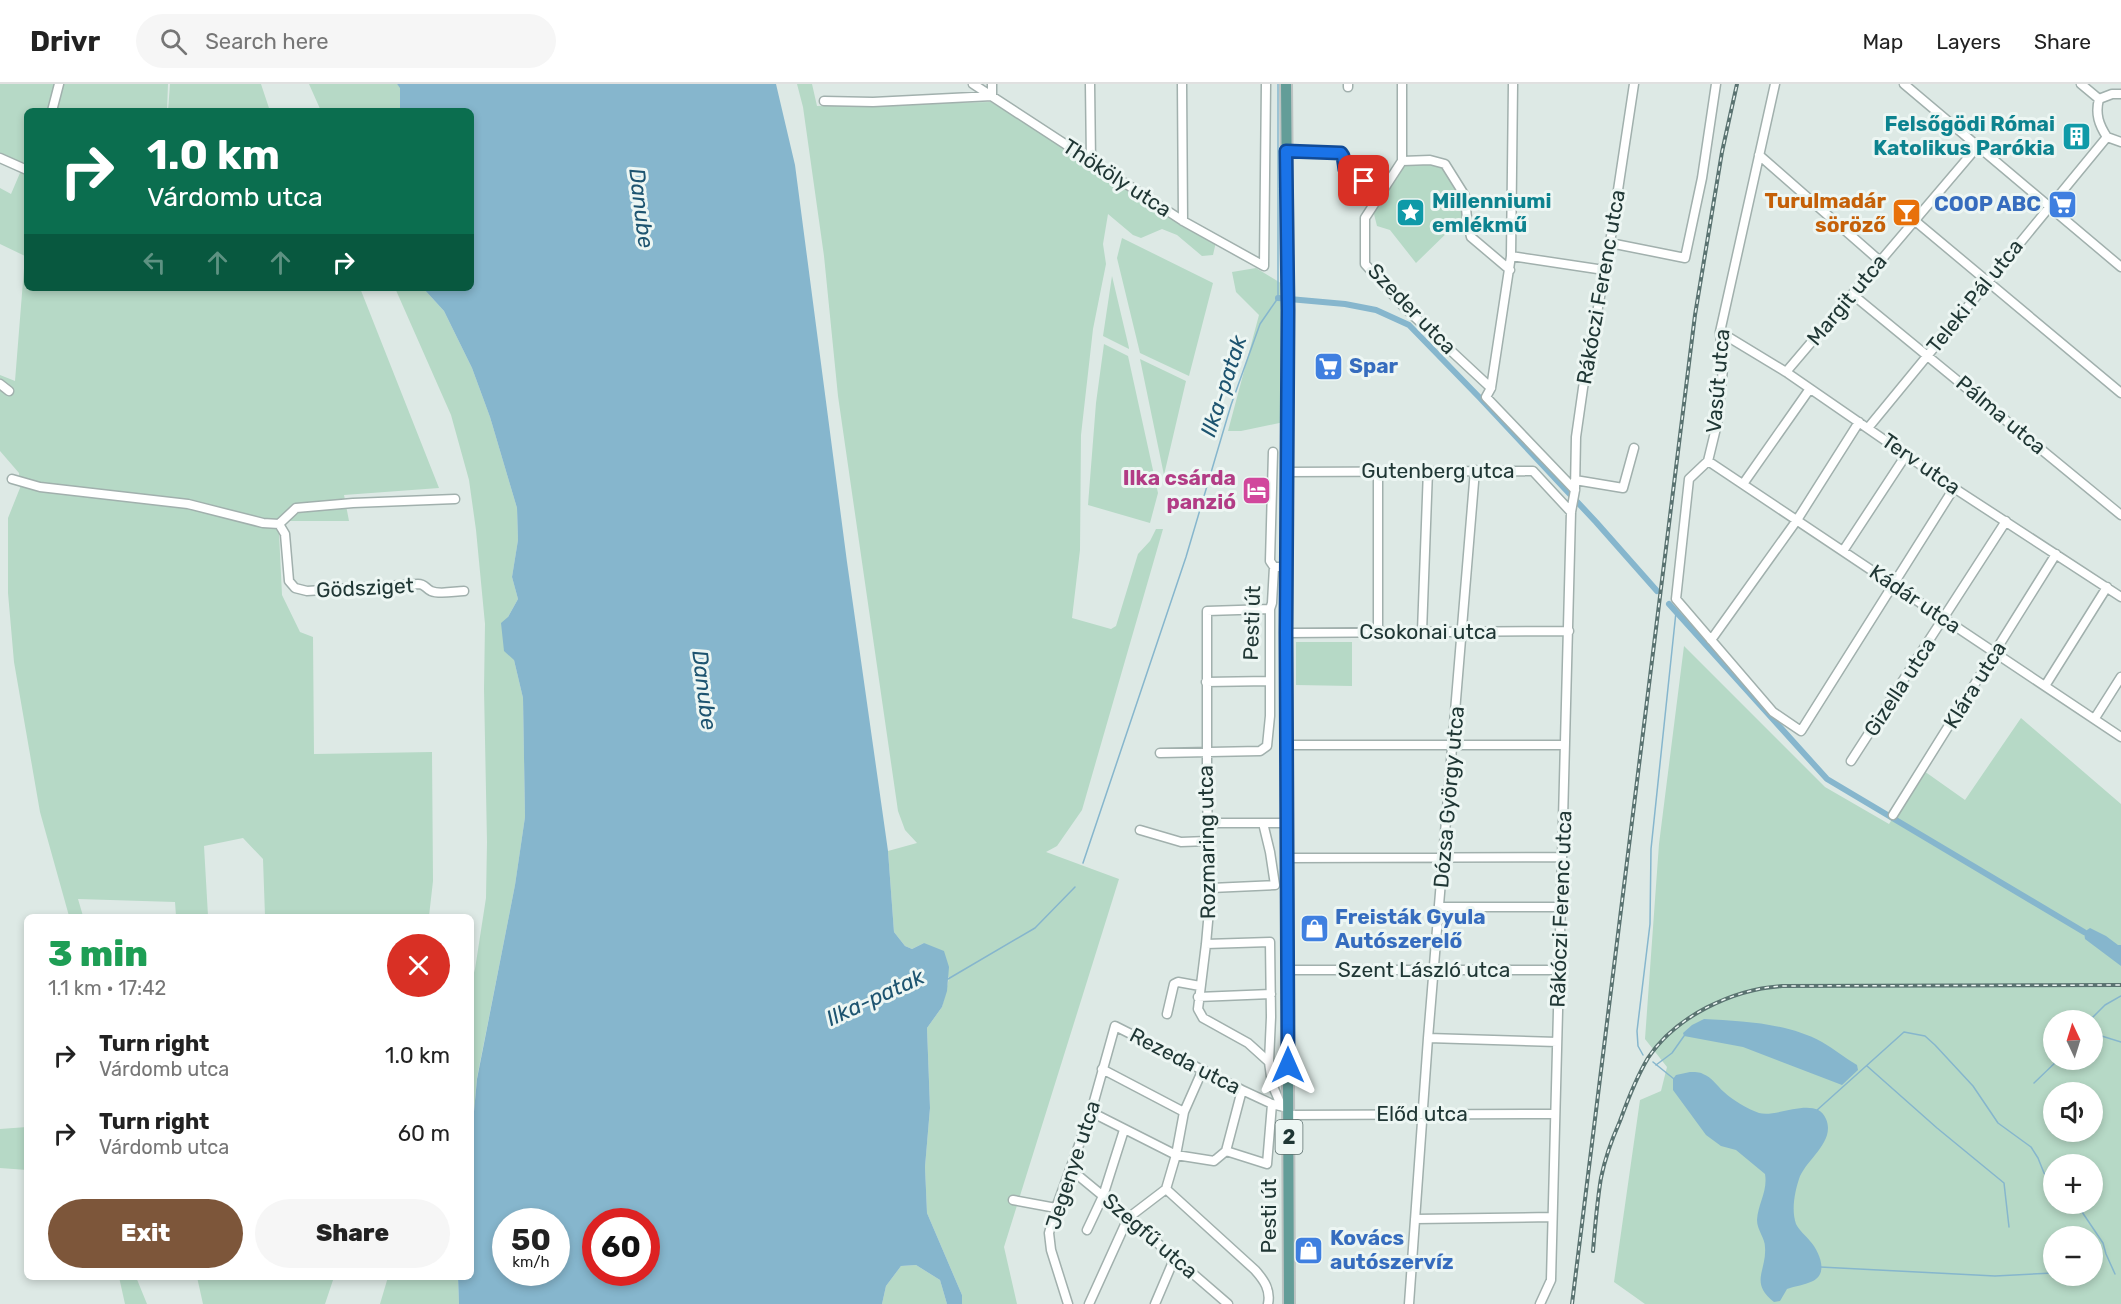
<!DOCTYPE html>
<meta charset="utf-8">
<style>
body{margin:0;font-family:Rubik,sans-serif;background:#f6f6f6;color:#222;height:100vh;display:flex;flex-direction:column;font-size:22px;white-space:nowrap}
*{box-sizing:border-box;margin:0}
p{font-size:20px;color:#767676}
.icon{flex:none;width:33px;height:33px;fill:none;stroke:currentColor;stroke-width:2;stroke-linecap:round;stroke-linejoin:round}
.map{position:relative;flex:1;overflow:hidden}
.sheet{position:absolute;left:24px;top:830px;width:450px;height:366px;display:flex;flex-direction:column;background:#fff;border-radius:9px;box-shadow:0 3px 9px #0003}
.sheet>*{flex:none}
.banner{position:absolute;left:24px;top:24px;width:450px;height:183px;border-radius:9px;box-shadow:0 3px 9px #0003;background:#0b6e4f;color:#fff;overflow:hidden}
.needle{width:39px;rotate:356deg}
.tools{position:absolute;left:2043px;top:926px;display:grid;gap:12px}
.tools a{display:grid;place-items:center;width:60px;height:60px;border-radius:50%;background:#fff;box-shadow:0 3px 9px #0003;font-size:30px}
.speed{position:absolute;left:492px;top:1124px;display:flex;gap:12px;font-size:30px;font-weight:700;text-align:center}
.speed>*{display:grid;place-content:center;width:78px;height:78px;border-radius:50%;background:#fff;box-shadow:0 3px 9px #0003;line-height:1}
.speed small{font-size:15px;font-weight:400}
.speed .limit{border:9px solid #d22;background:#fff;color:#111}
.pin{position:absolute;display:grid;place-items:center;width:51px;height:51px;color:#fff;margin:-26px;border-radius:12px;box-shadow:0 3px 9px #0006}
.me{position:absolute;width:66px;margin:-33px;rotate:0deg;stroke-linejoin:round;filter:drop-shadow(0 0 4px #0008)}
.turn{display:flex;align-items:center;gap:21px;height:126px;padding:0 24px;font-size:27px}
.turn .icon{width:78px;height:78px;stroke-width:2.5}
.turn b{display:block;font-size:42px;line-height:51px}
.lanes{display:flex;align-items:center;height:57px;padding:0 24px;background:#0003;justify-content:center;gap:30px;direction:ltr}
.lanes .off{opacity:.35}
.round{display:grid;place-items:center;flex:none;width:63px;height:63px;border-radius:32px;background:#f6f6f6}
.overview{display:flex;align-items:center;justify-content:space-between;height:102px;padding:0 24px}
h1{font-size:36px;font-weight:800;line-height:45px;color:#1e9e55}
.cta{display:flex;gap:12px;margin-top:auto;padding:12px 24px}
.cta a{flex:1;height:69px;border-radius:36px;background:#7d563a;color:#fff;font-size:24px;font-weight:800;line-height:69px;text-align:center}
.cta a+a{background:#f6f6f6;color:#222}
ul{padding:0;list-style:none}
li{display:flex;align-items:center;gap:18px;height:78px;padding:0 24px}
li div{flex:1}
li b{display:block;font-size:22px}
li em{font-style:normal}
header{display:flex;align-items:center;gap:36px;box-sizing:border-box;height:84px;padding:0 30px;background:#fff;border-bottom:2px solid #e0e0e0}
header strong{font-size:28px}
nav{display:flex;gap:33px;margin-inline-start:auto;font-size:21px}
.search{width:420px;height:54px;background:#f6f6f6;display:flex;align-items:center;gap:15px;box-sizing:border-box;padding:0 21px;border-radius:33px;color:#767676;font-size:22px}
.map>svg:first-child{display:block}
</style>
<header>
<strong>Drivr</strong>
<div class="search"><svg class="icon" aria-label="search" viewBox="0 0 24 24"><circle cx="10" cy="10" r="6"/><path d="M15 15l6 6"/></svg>Search here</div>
<nav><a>Map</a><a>Layers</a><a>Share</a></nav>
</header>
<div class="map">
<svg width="2121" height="1220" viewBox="0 0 2121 1220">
<rect width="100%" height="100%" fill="#dde9e5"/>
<!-- green -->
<path fill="#b6d9c6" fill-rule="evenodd" d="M0,0h168l-1,27h-140v177h333l79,200 -95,7 5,26h-76l6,12 3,62 18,37 13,5 1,117 118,-2 1,129 -4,35h-164l-2,-57 -20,-21 -39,8 4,70h-32l-1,-14 -97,-3 5,17h-14l-29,-104 -26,-150 -6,-69v-75l12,-30 -1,-15 -19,-22v-76l15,6 10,-125 -25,-12v-56l11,6 12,-28 -23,-13z
M170,0h91l9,27h-102z
M309,0h88l3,3v24h-79z
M797,0h15l5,22 174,-4 225,140 -3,13 -11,1 -25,-21 -15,-6 -21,9 -8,-3 -25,-21 -5,30 3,20 -13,65 -12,106 -1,115 -8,68 39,11 5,-3 22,-72 12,-13 6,-12h7l-81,281 -25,36 -11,6 73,27 -115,368 13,57h-55v-9l-35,-82 -2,-46 5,-59 -3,-80 15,-21 7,-29 -25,-35 -12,6 -7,-3 -11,-14 -6,-81 29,-8 -12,-13 -7,-19 -60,-415 -14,-140 -21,-149z
M1402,77l43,3 20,32 2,23 -11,5 -40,39 -26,-33 -13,-4 -5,-20z
M1122,154l91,45 -24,93 -49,-23 -23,-95z
M1256,184l28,17v137l-43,9h-13l31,-116 -23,-23 -4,-20z
M1112,192l17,72v1l-26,-13z
M395,204h28l21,23 28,57 18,49 27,91 1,32 -6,37 6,22 -10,18 6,43 9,38 2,119 -10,68 -38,193 -6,66v-161l4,-14 11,-71 1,-56 -3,-153 1,-65 -9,-94 -7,-50 -18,-65z
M1104,260l24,12 30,137 -8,30 -62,-18 8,-102z
M1140,275l46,22 -22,94z
M1296,558h56v44l-56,-1z
M1684,562l141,141 64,37 35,-53 41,29 56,-82 100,86v500h-476l-31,-22 26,-182 21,-9 6,-24 -22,-28 14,-195zM2054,936h38v39h-38zM2054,1008h38v39h-38zM2054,1080h38v39h-38zM2054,1152h38v39h-38z
M27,1043v43l-27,-2v-39z
M916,1181l24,15 7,24h-65l4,-18 15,-20z
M119,1193h17l11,27h-22z
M197,1193h137l-9,27h-122z
M388,1193h70l1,27h-79z"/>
<!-- water -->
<path fill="#86b6cd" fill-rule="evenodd" d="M397,0h379l19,81 52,397 41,289 6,81 11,14 7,3 12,-6 20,8 5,16 -2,24 -5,16 -15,21 3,80 -5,59 2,46 35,82v9h-15l-7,-24 -24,-15 -15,1 -15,20 -4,18h-423l-1,-27 13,-1v-132l6,-65 38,-194 10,-68 -2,-119 -9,-38 -10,-9 -3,-28 7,-6 10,-18 -6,-22 6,-37 -1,-32 -27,-91 -18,-49 -28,-57 -21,-23h48v-177h-71v-23zM506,1137h50v51h-50zM596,1137h50v51h-50z
M2090,844l16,8 12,9h3v21l-36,-27 -1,-7z
M1704,935c39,2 83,4 118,23 12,7 23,16 35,23l1,5 -16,15 -99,-38 -59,-11 -1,-3 9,-8z
M1690,988c4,0 10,0 13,2 9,3 14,12 21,18 8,8 24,17 35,21 19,5 57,-18 67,6 10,23 -21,41 -27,60 -4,12 -8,31 -3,45 3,6 10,12 14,17 9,10 19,32 3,40 -8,4 -18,5 -26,8l-7,12 -6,1c-25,-20 -7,-31 -9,-55 0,-9 -8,-17 -8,-27 1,-17 11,-29 8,-46l-29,-24 -15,-4 -15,-11 -33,-45v-11l3,-4z"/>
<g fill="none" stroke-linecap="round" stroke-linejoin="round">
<!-- stream -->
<path stroke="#86b6cd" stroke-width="1.5" d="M1083,779l103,-306 45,-152 29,-81 18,-26v-214
M948,895l87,-51 40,-41
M2090,936l15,-15 16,-9
M2092,949l29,9
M1643,971l-5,-9 -1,-15 13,-107 1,-75 25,-237
M1653,978l21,17
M1656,981l16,-12 12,-17
M1867,982l70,62 67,55 5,44
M2034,999l25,-24
M1816,1027l88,-79 21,4 10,9 38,41 25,37 33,24 7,11 6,15 10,11
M2076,1119l27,40 3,11 9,20
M1820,1183l175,9 58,-3"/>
<!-- canal -->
<path stroke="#86b6cd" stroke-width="6" d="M1278,214l67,6 31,6 33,15 70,72 117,125 61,69
M1669,520l158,175 257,153"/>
<defs>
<path id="minor" d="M973,0l210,137 81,45 2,-182
M1090,0l1,77
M1182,0l1,137
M1348,0v3
M1402,0v77l-37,57v46l40,44 86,80
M1513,0l-2,172 -20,132 -5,9 89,93
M1775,0l-55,248 3,37 -6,55 -9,37 -19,18 -13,120 97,113 28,19 153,-243
M1904,0l217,183
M2081,0l18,15
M2121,10h-9l-13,5c-4,15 0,26 8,38l14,5
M824,17l49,1 119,-6v-12
M52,27l7,-27
M1286,67l55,3 4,16 37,21
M1759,71l121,106
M0,74l27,12
M1402,77l28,-1 15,4 20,32 2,23 4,18 39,33
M1914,136l207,173
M1610,159l75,15 17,-80 14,-94
M1511,172l93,14
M1852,210l269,221
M1720,248l66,40 168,116 167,109
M1786,288l192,-226
M0,300l9,7
M1868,344l239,-291
M1273,368l-3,109 4,6h13
M1708,377l413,276
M1378,387v161
M1287,388l246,-1 38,41
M12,395l28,8 148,17 75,19 16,1 17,-16 57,-5 102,-4
M1575,396l48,8 11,-40
M1743,400l66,-94
M279,440l6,10 4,47 6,7 12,3 111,-7c7,0 7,4 13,7 9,4 24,0 33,0
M1843,467l63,-96
M1270,525l-63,2v191l4,86 -5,56 -8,65 5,9 45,25 21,19 3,22 9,21
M1422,548l6,-162
M1286,549l283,-2
M1711,556l86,-120 62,-98
M1206,598l63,-1
M2045,602l62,-99
M2095,634l26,-41
M1287,661h278
M1160,669l100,-2 7,-5 3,-30v-107l2,-6 2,-36
M1851,677l155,-240
M1893,731l163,-261
M1207,739h81
M1140,746l41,12 27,-1
M1288,774l274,-1
M1211,804l64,-3 -5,-33 -7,-29
M1440,823h121
M1206,860l64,-2 1,75 -2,45
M1288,886h272
M1198,913l73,-3
M1167,930l7,-30 4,-2 22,4
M1428,954l129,4
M1102,985l82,43
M1091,1028l85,43 38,6 12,-10 16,-61
M1289,1031l265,-1
M1226,1067l41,13 5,-60
M1069,1089l11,4 23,19 125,108
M1166,1105l89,81c9,10 16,20 13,34
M1013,1116l43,8
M1415,1135l137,-2
M1087,1146l16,-34 21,-66
M1068,1220l-17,-54 -2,-17 7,-25 35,-96 24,-86 127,64 30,14 12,3
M1089,1220l39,-86 38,-29 10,-34 8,-43 19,-43
M1155,1220l20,-47
M1409,1220l19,-266 47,-568
M1540,1220l11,-24 20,-768 4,-22 1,-53 7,-49 27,-145 24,-159"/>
<path id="major" d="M1286,0l2,226 -2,323 3,671"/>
</defs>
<!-- minor casing -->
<use href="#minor" stroke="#a1b0ad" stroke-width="11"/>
<!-- major casing -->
<use href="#major" stroke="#bcc3c2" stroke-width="14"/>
<!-- minor -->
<use href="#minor" stroke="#fff" stroke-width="8"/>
<!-- major -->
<use href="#major" stroke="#639d98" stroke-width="10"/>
<defs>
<path id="rail" d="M1593,1167c2,-24 4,-49 8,-73 4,-20 11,-39 19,-57 8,-22 16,-43 28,-63 28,-42 85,-69 134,-72l339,-1
M1572,1220l123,-989 27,-163 15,-68"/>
</defs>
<!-- rail casing -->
<use href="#rail" stroke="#5a7371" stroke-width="4"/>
<!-- rail -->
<use href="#rail" stroke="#edf6f3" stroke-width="1.5" stroke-dasharray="4.5" stroke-linecap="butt"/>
</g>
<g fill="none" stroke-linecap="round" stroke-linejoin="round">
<defs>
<path id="route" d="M1288,981l-2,-432 2,-323 -2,-159 55,2 2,3 2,14 19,11"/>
</defs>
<!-- route casing -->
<use href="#route" stroke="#114b97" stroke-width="15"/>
<!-- route -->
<use href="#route" stroke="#1a73e8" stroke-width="10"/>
</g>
<!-- icons -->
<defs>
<symbol id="building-square" viewBox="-11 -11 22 22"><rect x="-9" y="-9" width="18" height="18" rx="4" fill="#0f9aa8" stroke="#edf6f3"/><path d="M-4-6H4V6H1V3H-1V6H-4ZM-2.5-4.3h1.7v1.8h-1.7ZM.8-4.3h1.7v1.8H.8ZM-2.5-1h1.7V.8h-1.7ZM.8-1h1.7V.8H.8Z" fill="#fff"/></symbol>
<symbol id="supermarket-square" viewBox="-11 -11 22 22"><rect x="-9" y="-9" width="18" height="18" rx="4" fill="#3f7fe0" stroke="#edf6f3"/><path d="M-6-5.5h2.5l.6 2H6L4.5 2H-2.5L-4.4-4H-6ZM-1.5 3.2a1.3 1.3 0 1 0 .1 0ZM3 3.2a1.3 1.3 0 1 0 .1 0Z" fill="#fff"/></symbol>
<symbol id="sight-square" viewBox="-11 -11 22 22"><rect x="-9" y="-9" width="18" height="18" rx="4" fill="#0f9aa8" stroke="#edf6f3"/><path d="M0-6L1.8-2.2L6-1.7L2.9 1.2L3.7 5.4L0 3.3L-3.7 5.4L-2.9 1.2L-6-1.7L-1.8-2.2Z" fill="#fff"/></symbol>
<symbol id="bar-square" viewBox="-11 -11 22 22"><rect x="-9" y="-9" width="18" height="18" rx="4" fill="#e8710a" stroke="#edf6f3"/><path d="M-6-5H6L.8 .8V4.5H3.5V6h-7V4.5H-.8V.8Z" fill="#fff"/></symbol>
<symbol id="hotel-square" viewBox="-11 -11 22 22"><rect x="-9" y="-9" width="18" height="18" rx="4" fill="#d1479c" stroke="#edf6f3"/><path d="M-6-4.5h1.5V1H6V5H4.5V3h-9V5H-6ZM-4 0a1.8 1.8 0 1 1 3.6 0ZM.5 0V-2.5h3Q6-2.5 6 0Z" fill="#fff"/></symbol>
<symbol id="shop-square" viewBox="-11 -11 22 22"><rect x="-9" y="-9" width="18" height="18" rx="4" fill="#3f7fe0" stroke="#edf6f3"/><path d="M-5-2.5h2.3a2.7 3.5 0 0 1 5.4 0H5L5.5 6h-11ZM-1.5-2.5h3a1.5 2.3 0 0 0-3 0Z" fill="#fff"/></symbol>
</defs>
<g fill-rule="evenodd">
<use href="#building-square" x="2060" y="36" width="33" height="33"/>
<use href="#supermarket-square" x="2046" y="104" width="33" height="33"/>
<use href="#sight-square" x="1394" y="112" width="33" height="33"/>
<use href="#bar-square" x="1890" y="112" width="33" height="33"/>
<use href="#supermarket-square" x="1312" y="266" width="33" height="33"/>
<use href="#hotel-square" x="1240" y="390" width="33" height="33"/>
<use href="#shop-square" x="1298" y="828" width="33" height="33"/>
<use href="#shop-square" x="1292" y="1150" width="33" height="33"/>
</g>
<g text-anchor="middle" stroke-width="6" stroke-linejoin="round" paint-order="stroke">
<!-- shield labels -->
<rect fill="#edf6f3" stroke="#5e706e" stroke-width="1.5" x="1275.5" y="1036" width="27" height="34" rx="4.5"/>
<g font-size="20" font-weight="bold" fill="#203735">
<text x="1289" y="1060">2</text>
</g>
<!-- culture labels -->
<g font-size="21" font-weight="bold" fill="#0d838f" stroke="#edf6f3" text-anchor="end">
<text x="2055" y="47">Felsőgödi Római<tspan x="2055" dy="24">Katolikus Parókia</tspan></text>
<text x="1432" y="124" text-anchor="start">Millenniumi<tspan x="1432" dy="24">emlékmű</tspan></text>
</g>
<!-- street labels -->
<g font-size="21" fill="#203735" stroke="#edf6f3">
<text transform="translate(1117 94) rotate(33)" y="7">Thököly utca</text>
<text transform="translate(1601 203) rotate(-80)" y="7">Rákóczi Ferenc utca</text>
<text transform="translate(1975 212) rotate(-51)" y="7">Teleki Pál utca</text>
<text transform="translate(1847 216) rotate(-50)" y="7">Margit utca</text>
<text transform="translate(1412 225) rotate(46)" y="7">Szeder utca</text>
<text transform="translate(1718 297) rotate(-85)" y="7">Vasút utca</text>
<text transform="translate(2001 331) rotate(40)" y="7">Pálma utca</text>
<text transform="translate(1921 380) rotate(35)" y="7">Terv utca</text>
<text x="1438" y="394">Gutenberg utca</text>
<text transform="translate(365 504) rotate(-3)" y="7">Gödsziget</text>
<text transform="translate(1915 515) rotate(34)" y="7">Kádár utca</text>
<text transform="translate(1252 539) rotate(-88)" y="7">Pesti út</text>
<text x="1428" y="555">Csokonai utca</text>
<text transform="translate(1975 601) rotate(-58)" y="7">Klára utca</text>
<text transform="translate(1900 603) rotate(-57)" y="7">Gizella utca</text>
<text transform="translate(1449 713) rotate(-85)" y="7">Dózsa György utca</text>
<text transform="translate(1207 758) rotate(-91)" y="7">Rozmaring utca</text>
<text transform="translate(1561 825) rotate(-88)" y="7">Rákóczi Ferenc utca</text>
<text x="1424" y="893">Szent László utca</text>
<text transform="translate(1185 977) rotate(27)" y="7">Rezeda utca</text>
<text x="1422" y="1037">Előd utca</text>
<text transform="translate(1073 1081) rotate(-72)" y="7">Jegenye utca</text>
<text transform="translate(1269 1132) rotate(-90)" y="7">Pesti út</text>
<text transform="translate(1150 1152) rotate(41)" y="7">Szegfű utca</text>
</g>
<!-- food labels -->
<g font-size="21" font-weight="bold" fill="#c56008" stroke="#edf6f3" text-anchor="end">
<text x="1886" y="124">Turulmadár<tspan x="1886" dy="24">söröző</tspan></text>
</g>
<!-- shop labels -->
<g font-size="21" font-weight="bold" fill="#366cbe" stroke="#edf6f3" text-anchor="start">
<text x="2041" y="127" text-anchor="end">COOP ABC</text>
<text x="1349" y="289">Spar</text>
<text x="1335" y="840">Freisták Gyula<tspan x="1335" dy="24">Autószerelő</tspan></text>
<text x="1330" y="1161">Kovács<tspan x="1330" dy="24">autószervíz</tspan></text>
</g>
<!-- hotel labels -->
<g font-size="21" font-weight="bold" fill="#b23c85" stroke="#edf6f3" text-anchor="end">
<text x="1236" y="401">Ilka csárda<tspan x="1236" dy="24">panzió</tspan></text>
</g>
<!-- water labels -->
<g font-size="22" font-style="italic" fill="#1d5470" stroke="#edf6f3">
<text transform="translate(642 124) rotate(83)" y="8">Danube</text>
<text transform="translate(1223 302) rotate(-72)" y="8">Ilka-patak</text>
<text transform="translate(705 606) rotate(83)" y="8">Danube</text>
<text transform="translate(875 913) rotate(-25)" y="8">Ilka-patak</text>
</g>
</g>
</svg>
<div class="tools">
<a><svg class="needle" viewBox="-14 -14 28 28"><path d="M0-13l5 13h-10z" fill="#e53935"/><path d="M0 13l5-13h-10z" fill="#767676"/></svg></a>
<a><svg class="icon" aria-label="sound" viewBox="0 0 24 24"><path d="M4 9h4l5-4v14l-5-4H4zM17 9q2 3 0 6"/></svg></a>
<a>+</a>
<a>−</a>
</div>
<div class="speed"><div>50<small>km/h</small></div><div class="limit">60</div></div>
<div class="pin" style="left:1364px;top:97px;background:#d93025"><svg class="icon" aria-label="arrive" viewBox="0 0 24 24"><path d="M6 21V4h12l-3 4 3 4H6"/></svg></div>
<svg class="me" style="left:1288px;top:981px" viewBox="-20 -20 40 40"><path d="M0-17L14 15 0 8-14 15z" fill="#1a73e8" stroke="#fff" stroke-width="4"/></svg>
<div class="banner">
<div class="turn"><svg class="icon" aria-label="right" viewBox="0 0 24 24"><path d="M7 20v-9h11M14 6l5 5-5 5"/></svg><div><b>1.0 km</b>Várdomb utca</div></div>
<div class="lanes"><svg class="icon off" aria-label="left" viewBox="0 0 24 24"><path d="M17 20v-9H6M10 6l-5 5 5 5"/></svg><svg class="icon off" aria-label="ahead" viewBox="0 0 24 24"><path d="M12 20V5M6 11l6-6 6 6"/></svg><svg class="icon off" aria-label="ahead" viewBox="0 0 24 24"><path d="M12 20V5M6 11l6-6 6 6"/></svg><svg class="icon" aria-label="right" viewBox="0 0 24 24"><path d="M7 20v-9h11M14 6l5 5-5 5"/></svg></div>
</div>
<section class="sheet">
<div class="overview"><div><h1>3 min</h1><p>1.1 km · 17:42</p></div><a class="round" style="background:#d93025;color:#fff"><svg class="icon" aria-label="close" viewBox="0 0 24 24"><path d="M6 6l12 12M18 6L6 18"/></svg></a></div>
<ul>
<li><svg class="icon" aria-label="right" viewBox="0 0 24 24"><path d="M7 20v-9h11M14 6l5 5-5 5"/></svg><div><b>Turn right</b><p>Várdomb utca</p></div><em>1.0 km</em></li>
<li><svg class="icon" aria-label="right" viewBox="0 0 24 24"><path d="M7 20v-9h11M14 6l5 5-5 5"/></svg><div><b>Turn right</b><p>Várdomb utca</p></div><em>60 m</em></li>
</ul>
<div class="cta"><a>Exit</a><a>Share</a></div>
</section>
</div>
